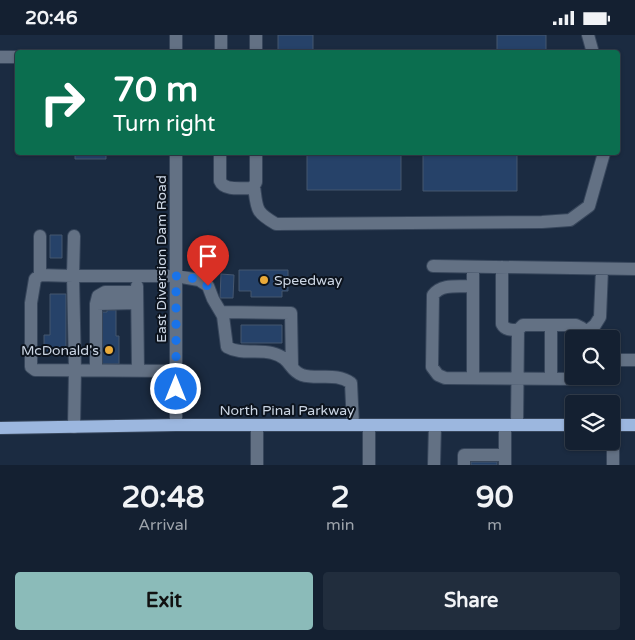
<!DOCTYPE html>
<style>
body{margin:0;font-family:"Varela Round",sans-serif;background:#212d3d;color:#f1f3f6;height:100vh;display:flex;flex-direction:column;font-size:19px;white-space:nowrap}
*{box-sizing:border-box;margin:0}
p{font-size:16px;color:#9da3ab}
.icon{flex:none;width:28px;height:28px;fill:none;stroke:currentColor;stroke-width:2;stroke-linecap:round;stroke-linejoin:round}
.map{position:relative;height:430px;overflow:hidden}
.drawer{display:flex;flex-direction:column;background:#142031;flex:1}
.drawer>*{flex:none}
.top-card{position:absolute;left:15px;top:15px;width:605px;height:105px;border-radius:5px;box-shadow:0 1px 4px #0004,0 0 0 1px #333e4d;background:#0b6e4f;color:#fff;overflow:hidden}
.fabs{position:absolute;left:565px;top:295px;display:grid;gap:10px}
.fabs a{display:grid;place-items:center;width:55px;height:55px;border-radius:5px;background:#142031;box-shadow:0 1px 4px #0004,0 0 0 1px #333e4d;font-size:25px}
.pin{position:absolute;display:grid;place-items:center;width:42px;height:42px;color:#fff;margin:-51px -21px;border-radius:50% 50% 50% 0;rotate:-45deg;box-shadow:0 0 5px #0007}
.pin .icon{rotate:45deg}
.me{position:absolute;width:55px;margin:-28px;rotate:0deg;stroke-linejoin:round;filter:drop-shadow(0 0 4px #0008)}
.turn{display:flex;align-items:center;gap:18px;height:105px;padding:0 15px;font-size:22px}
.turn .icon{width:65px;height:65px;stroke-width:2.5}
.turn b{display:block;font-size:35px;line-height:42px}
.eta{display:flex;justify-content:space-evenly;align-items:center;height:85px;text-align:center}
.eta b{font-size:30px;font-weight:700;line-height:35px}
.action{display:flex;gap:10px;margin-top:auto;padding:10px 15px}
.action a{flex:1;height:58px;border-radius:5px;background:#8bbbb9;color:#111;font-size:20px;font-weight:700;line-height:58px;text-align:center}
.action a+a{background:#212d3d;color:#f1f3f6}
.status{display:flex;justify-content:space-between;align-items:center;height:35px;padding:0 25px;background:#142031;direction:ltr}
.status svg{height:14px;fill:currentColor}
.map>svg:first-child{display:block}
</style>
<div class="status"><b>20:46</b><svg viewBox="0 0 49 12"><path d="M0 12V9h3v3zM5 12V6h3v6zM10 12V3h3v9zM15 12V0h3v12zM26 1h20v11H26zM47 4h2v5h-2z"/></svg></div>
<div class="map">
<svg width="635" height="430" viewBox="0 0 635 430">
<rect width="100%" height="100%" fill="#1b2b41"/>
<!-- building -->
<path fill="#264269" stroke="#45566f" d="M278,0h35v18h-40v-2h5z
M497,0h49v18h-49z
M75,118h31v6h-31z
M307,118h94v37h-94z
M423,118h94v38h-94z
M50,200h12v23h-12z
M239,235h49v21h-6v6h-31v-6h-12z
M221,239l13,1 -1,23h-13z
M50,259h16v60h-22v-19h6z
M107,275h9v26h3v28h-19v-52h7z
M241,290h41v18h-41z
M471,427h26v3h-26z"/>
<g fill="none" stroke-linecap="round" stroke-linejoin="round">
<defs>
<path id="minor" d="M176,0v18
M256,0v18
M588,0l5,18
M221,18v-18
M0,22h18
M176,118v272
M220,118v28c4,10 22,7 31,7l3,-2 2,-4v-29
M254,151c3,23 1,26 22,38l266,-2 28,-2 19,-14 15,-53
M40,201v39
M74,201l-1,40 -33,-1 -5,4 -4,24v64l4,3 141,1
M433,231l202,3
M502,232v57c3,6 9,6 16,6
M137,251l1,85
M473,251c-14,1 -31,-3 -40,9l-1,72 6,8 7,3 131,1 5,-3
M96,269l41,-1
M221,277l70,1 1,53
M551,290v54
M584,299l11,-9 5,-8 2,-48
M611,325h24
M96,335v-66l2,-8 7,-4h32
M473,343v-111
M369,390v40
M505,390v30
M517,390l1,-95 5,-5h53l6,3 2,11
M74,392l1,-57 -2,-94h103l23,4 9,6 5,13 10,17 4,31c14,8 30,2 45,6 20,5 16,17 30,22 16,5 34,-3 49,8l2,42
M257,430v-40
M434,430l1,-40
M464,430v-10h41v10
M613,430v-40"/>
<path id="major" d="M611,390h24
M0,393l176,-3h398"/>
</defs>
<!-- minor casing -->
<use href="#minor" stroke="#37465b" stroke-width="14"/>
<!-- major casing -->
<use href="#major" stroke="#37465b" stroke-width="14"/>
<!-- minor -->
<use href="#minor" stroke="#637184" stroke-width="12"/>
<!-- major -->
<use href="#major" stroke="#9cb7df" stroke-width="12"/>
</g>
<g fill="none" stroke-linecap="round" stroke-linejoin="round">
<!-- route -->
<path stroke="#1a73e8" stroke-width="9" stroke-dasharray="0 16.2" d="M176,354v-113l16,2 16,8"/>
</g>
<!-- markers -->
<g fill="#eaaa39" stroke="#0c131d" stroke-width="2">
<circle cx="264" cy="245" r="5"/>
<circle cx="109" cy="315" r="5"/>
</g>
<g text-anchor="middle" stroke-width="4" stroke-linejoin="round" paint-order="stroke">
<!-- street labels -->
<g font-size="14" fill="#cbd5e3" stroke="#0c131d">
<text transform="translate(161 224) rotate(-90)" y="5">East Diversion Dam Road</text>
<text x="287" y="380">North Pinal Parkway</text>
</g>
<!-- poi labels -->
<g font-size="14" fill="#cbd5e3" stroke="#0c131d" text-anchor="start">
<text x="274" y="250">Speedway</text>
<text x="99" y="320" text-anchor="end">McDonald's</text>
</g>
</g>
</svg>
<div class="fabs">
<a><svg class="icon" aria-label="search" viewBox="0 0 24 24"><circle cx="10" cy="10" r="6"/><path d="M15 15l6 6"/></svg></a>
<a><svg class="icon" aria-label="layers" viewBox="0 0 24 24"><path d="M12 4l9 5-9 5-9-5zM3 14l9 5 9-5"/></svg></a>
</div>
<div class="pin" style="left:208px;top:251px;background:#d93025"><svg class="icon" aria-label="arrive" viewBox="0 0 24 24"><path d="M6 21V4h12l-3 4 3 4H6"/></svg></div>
<svg class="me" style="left:176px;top:354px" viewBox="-20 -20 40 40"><circle r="17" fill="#1a73e8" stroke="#fff" stroke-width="3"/><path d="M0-11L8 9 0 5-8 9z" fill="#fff"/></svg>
<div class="top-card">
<div class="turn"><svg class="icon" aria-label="right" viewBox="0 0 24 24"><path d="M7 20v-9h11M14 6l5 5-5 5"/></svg><div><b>70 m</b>Turn right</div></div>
</div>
</div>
<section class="drawer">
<div class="eta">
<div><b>20:48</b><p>Arrival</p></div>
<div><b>2</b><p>min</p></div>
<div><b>90</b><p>m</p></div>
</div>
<div class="action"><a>Exit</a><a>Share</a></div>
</section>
